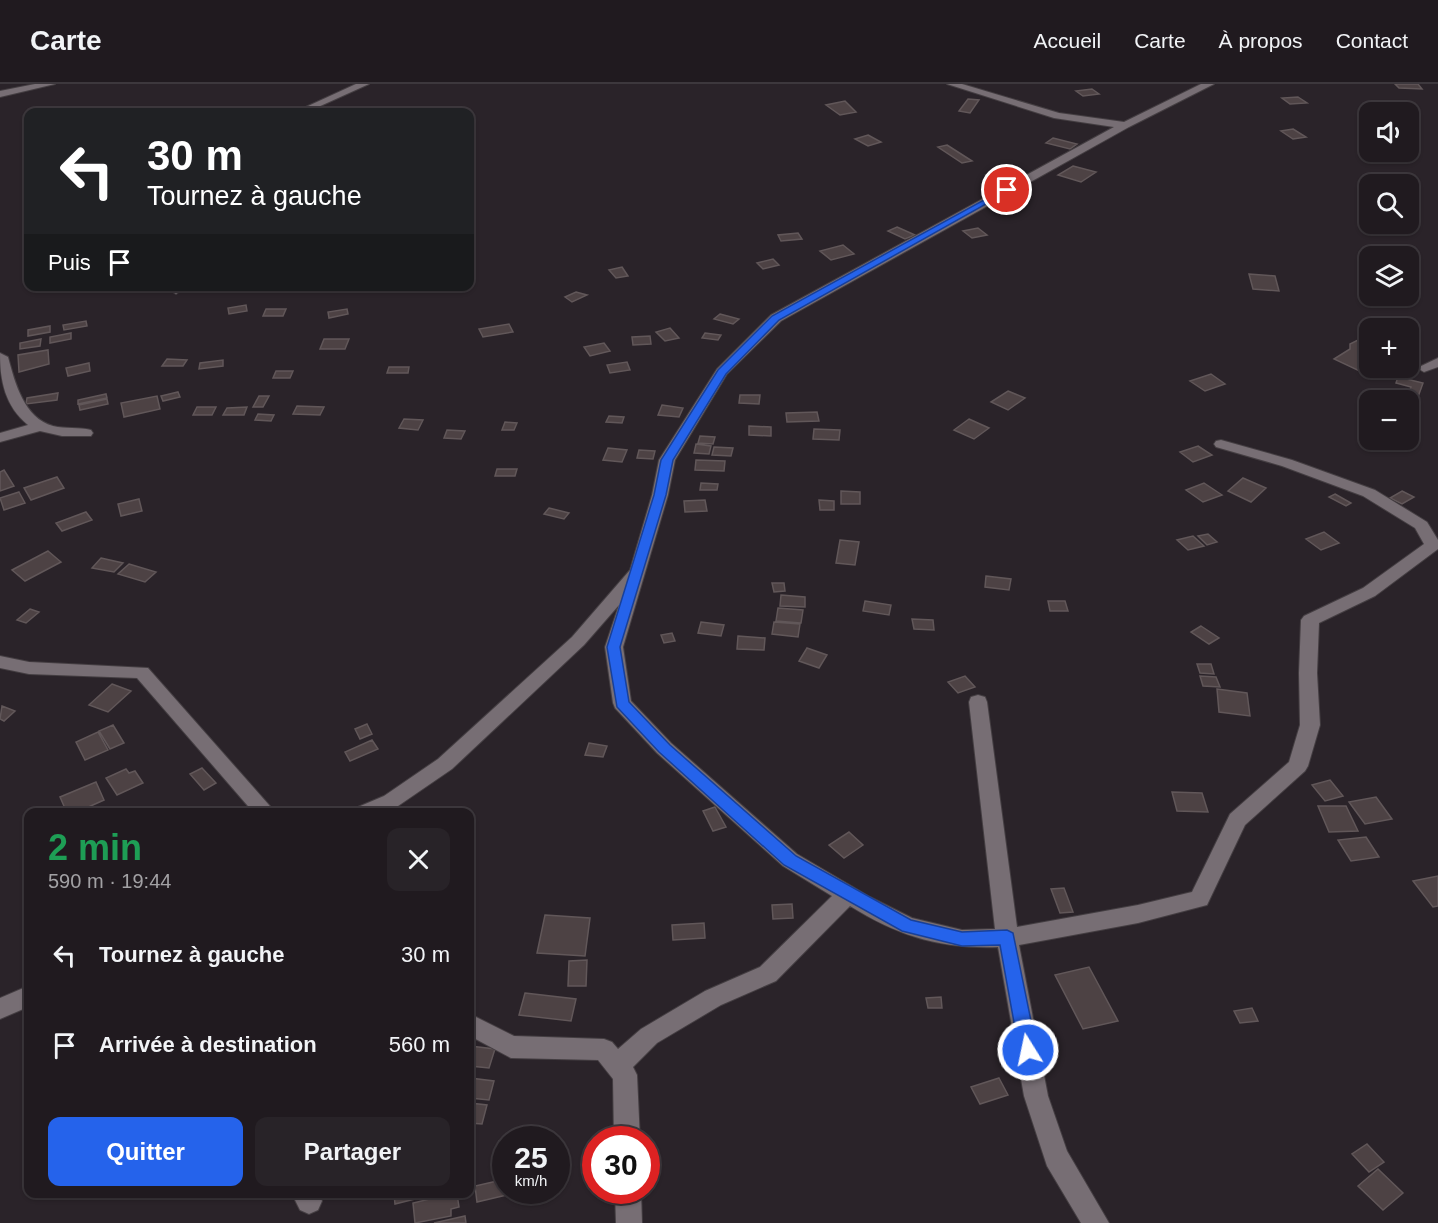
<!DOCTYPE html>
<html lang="fr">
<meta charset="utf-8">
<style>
body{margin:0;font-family:Arial,sans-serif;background:#282328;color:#f1f3f6;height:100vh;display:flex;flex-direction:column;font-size:22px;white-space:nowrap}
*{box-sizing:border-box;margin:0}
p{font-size:20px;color:#a2a1a4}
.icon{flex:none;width:33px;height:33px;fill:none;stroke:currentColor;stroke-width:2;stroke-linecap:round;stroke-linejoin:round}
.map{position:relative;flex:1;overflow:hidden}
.side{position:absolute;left:24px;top:724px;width:450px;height:390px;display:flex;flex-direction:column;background:#201a1f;border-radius:12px;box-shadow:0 2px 4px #0004,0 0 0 2px #3d383d}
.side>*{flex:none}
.banner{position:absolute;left:24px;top:24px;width:450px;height:183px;border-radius:12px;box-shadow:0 2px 4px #0004,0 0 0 2px #3d383d;background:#202124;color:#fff;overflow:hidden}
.fabs{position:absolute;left:1359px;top:18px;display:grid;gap:12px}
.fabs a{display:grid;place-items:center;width:60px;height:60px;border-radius:12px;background:#201a1f;box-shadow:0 2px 4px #0004,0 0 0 2px #3d383d;font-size:30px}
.speed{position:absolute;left:492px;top:1042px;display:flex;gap:12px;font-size:30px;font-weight:700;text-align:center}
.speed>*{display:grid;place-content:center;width:78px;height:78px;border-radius:50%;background:#201a1f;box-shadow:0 2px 4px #0004,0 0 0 2px #3d383d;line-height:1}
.speed small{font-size:15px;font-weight:400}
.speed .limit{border:9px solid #d22;background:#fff;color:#111}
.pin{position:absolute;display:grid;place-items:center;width:51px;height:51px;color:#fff;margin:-26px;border:3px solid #fff;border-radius:50%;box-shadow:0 2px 6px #0007}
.me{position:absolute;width:66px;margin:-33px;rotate:350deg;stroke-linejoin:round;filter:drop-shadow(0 0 4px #0008)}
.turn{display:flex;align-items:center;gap:21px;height:126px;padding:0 24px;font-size:27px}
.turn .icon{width:78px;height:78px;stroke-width:2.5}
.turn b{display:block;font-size:42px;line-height:51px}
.then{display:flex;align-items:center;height:57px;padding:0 24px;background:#0003;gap:12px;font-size:22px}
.round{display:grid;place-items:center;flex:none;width:63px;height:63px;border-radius:12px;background:#282328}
.overview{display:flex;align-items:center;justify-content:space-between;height:102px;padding:0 24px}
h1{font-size:36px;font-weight:700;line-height:45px;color:#1e9e55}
.action{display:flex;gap:12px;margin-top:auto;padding:12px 24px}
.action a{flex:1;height:69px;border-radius:12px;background:#2563eb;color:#fff;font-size:24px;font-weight:700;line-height:69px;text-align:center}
.action a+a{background:#282328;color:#f1f3f6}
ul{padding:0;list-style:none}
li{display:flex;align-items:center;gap:18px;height:90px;padding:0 24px}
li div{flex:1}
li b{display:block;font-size:22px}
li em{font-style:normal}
header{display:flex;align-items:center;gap:36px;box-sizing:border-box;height:84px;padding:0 30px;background:#201a1f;border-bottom:2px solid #3d383d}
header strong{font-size:28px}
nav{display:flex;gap:33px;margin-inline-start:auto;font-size:21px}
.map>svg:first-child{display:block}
</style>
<header>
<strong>Carte</strong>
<nav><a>Accueil</a><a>Carte</a><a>À propos</a><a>Contact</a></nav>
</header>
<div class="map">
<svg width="1438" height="1139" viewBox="0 0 1438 1139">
<rect width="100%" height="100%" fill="#2a2329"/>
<!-- building -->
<path fill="#4d4244" stroke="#615759" stroke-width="1.5" d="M1395,0h23l4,5 -23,-1z
M1092,5l7,5 -16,2 -7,-5z
M1298,13l9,6 -17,1 -8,-6z
M968,15l11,1 -9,13 -11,-2z
M845,17l11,11 -16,3 -14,-10z
M1293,45l13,8 -13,2 -12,-8z
M868,51l13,7 -13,4 -13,-7z
M1053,54l24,6 -7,5 -24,-6z
M947,61l25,16 -10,2 -24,-16z
M1073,82l23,6 -15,10 -23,-7z
M997,86l25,9 -11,5 -25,-9z
M897,143l18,8 -10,4 -17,-8z
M978,144l9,7 -15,3 -9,-7z
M798,149l4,6 -21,2 -3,-6z
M843,161l11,9 -23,6 -11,-9z
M773,175l6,6 -16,4 -6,-6z
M622,183l6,9 -12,2 -7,-8z
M1249,190l26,2 4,15 -26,-2z
M576,208l11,3 -15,7 -7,-5z
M246,221l1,6 -18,3 -1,-6z
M266,225h20l-3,7h-20z
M347,225l1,5 -19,4 -1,-6z
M720,230l19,5 -6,5 -19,-5z
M86,237l1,5 -23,4 -1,-5z
M509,240l4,8 -30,5 -4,-8z
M50,242v6l-22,4v-6z
M670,244l9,10 -14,3 -9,-9z
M71,249v6l-21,4v-6z
M705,249l16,2 -3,5 -16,-2z
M650,252l1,8 -18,1 -1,-8z
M41,255l-1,7 -20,3v-6z
M324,255h25l-4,10h-25z
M1358,256l12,4v24h10l-12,7 -34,-16 16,-10v-5z
M604,259l6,8 -20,5 -6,-9z
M48,266l1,14 -30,8 -1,-17z
M167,275l20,1 -4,6h-21z
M223,276v6l-24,3 1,-6z
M627,278l3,8 -20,3 -3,-8z
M89,279l1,8 -22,5 -2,-8z
M389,283h20l-1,6h-21z
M276,287h17l-3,7h-17z
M1211,290l14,10 -20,7 -15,-10z
M1398,293l25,6 -5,14 -10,-2 3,-8 -15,-4z
M1008,307l17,7 -17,12 -17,-8z
M178,308l2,5 -17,4 -2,-5z
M58,309l-1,7 -31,4 1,-6z
M106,310l1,4 -29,6v-4z
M740,311h20l-1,9 -20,-1z
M157,312l3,13 -36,8 -3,-14z
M259,312h10l-6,11h-10z
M107,315l1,5 -28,6 -1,-5z
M662,321l21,3 -4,9 -21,-2z
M297,322l27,1 -4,8 -27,-1z
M197,323h19l-4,8h-19z
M247,323l-3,8h-21l4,-7z
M817,328l2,9 -32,1 -1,-9z
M258,330l16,1 -3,6 -16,-1z
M609,332l15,1 -2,6 -16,-1z
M404,335l19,1 -5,10 -19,-2z
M969,335l20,9 -15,11 -20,-9z
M505,338l12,1 -3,7h-12z
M749,342l22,1v9l-22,-1z
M814,345l26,1 -1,10 -26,-1z
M447,346l18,1 -4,8 -17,-1z
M700,352l15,1 -2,7 -15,-1z
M696,360l15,2 -2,8 -15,-1z
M1198,362l14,9 -19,7 -13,-10z
M714,363l19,1 -2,8 -19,-1z
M608,364l19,2 -5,12 -19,-2z
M639,366l16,1 -2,8 -16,-1z
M696,376l29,1 -1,10 -29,-1z
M497,385h20l-2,7h-20z
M4,386l10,16 -14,5v-19z
M57,393l7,11 -33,12 -7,-12z
M1243,394l23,10 -15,14 -23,-11z
M701,399l17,1 -1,6h-17z
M1204,399l18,12 -19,7 -17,-12z
M841,407l19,1v12h-19z
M1402,407l12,6 -12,7 -12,-6z
M19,408l6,11 -21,7 -4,-12z
M1335,410l16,9 -5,3 -17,-9z
M139,415l3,12 -21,5 -3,-12z
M705,416l2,11 -22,1 -1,-11z
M819,416l15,1v9h-14z
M549,424l20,5 -5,6 -20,-5z
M86,428l6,8 -30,11 -6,-8z
M1324,448l15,11 -18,7 -15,-11z
M1208,450l9,8 -10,3 -9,-9z
M1193,452l11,10 -16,4 -11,-10z
M840,456l19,2 -4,23 -19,-2z
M48,467l13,11 -36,19 -13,-11z
M101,474l22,5 -9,9 -22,-4z
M129,480l27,8 -11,10 -27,-8z
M986,492l25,3 -2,11 -24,-3z
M772,499h12l1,8 -11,1z
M781,511l24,2v10l-25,-1z
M865,517l26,4 -2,10 -26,-4z
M1048,517h17l3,10h-18z
M778,524l25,2 -2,13 -25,-2z
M30,525l9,3 -13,11 -9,-3z
M912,535l21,1 1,10 -20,-1z
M701,538l23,3 -3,11 -23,-3z
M774,538l26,2 -2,13 -26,-3z
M1201,542l18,12 -10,6 -18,-12z
M672,549l3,8 -11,2 -3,-8z
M738,552l27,2 -1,12 -27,-1z
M807,564l20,7 -8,13 -20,-7z
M1197,580h14l3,10 -14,-1z
M965,592l10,11 -17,6 -10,-11z
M1200,592l16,1 4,10 -17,-1z
M112,600l19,7 -23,21 -19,-7z
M1217,605l30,4 3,23 -31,-4z
M2,622l13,5 -11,10 -4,-2z
M367,640l5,10 -12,5 -5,-10z
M113,641l11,18 -14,6 -11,-18z
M98,648l10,18 -23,10 -9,-18z
M372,656l6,9 -28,12 -5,-9z
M589,659l18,3 -4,11 -18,-2z
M202,684l14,15 -12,7 -14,-16z
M126,685l3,4 6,-2 8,12 -26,12 -11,-17z
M1330,696l13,16 -18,5 -13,-16z
M96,698l8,18 -29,13h-8l-7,-16z
M1172,708l30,1 6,19 -31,-1z
M1376,713l16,22 -27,5 -16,-22z
M1318,722h28l12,25 -29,1z
M715,723l11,20 -13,4 -10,-20z
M849,748l14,13 -19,13 -15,-13z
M1366,753l13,20 -28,4 -13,-21z
M1438,792v30l-5,1 -20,-26z
M1064,804l9,24 -13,1 -9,-24z
M792,820l1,14 -20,1 -1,-14z
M545,831l45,3 -5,38 -48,-3z
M704,839l1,15 -32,2 -1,-15z
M587,876l-1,26h-18l1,-25z
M1089,883l29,54 -35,8 -28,-54z
M525,909l51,6 -5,22 -52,-6z
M941,913l1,11h-14l-2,-10z
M1252,924l6,13 -18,2 -6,-12z
M470,962l25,3 -6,19 -19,-2z
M470,994l24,3 -5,19 -19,-2z
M999,994l9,17 -28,9 -9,-17z
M470,1019l17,2 -5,19 -12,-1z
M499,1057h7v17l-10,-1z
M1367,1060l17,18 -15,10 -17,-18z
M1378,1085l25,24 -20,17 -25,-24z
M506,1095v12h4l1,3 -34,8 -2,-16z
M394,1110h32l1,2 -32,8z
M450,1110h7l2,13 -8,2v7l-36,7 -2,-20z
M465,1132l1,7h-32z"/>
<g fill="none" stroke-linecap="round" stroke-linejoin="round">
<defs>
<path id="street" d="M35,0h20l-55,13v-6z
M356,0h13l-62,28h-12z
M947,0h15l97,29 65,9 77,-38h13l-85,43 -348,194 -54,53 -52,86 -7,35 -45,152 8,54 40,42 126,111 73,43 42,21 50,12 33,-1 -26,-227 2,-5 7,-2 7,2 2,5 30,225 121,-22 54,-13 38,-78 59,-52 11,-37 -1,-52 2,-53 3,-4 59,-28 61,-44 -9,-16 -52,-32 -81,-30 -66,-19 -2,-3 2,-3 5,-1 71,20 83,30 52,32 11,18v9l-63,47 -56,27 -2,50 3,52 -12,41 -3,5 -60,54 -38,80 -69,18 -119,22 29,151 19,55 42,72h-28l-34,-57 -23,-70 -26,-149c-58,2 -100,-11 -148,-41l-74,75 -55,24 -64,38 -24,24 4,8 3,65h-26l-1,-61 -15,-19 -87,-2 -41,-22v-22l44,22 90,3 8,3 6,7 23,-20 64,-38 55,-24 72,-71 -49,-30 -126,-113 -42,-45 -2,-5 -8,-56 14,-42 -35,40 -132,124 -54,37 -14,7h-29l3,-6 26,-11 54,-37 134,-122 58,-67 22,-75 7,-35 58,-91 54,-54 343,-188 -60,-9z
M172,202h14l-10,8 -6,-4z
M0,269l8,4c7,26 16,61 45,69 13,3 26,1 38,4l2,3 -2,3h-29l-22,-5 -40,11v-9l28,-8c-23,-19 -28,-44 -28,-72z
M1438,274v9l-14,5 -7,-4z
M0,572l29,6 119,6 128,145h-22l-117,-135 -108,-4 -29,-6z
M28,902v21l-28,12v-21z
M615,1107h26l1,32h-26z
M292,1110h27l3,7 -4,9 -9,4 -9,-4z"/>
</defs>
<!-- street casing -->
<use href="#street" stroke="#443e42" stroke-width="2"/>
<!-- street -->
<use href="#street" fill="#776e74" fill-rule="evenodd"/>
</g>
<!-- route -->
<path fill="#2563eb" stroke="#184099" stroke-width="1.5" d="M1004,105l7,1 -232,130 -53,54 -53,86 -7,35 -46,152 9,55 41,43 126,111 115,64 51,12 45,-2 6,3 24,117 -3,6 -6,2 -7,-2 -2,-6 -19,-105 -38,1 -60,-15 -118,-66 -125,-113 -42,-45 -10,-60 47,-152 7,-35 57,-90 54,-54z"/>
</svg>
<div class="fabs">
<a><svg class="icon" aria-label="sound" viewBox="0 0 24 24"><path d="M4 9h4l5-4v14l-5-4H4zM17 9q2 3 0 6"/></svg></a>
<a><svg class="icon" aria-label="search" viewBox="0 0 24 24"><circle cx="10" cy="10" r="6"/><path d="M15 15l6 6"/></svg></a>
<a><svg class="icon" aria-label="layers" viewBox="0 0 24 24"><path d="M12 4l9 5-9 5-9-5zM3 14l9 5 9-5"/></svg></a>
<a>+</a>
<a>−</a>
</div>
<div class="speed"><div>25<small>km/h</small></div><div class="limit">30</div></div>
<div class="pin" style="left:1007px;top:106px;background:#d93025"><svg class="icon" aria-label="arrive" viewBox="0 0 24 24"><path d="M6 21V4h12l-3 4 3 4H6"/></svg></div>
<svg class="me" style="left:1028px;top:966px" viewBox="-20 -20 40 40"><circle r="17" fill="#2563eb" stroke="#fff" stroke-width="3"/><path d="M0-11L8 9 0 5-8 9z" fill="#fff"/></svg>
<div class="banner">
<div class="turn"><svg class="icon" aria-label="left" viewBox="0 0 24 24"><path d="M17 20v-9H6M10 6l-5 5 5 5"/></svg><div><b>30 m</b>Tournez à gauche</div></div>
<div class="then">Puis<svg class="icon" aria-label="arrive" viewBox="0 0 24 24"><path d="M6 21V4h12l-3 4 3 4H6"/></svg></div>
</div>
<section class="side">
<div class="overview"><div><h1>2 min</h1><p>590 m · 19:44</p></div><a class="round"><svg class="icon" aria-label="close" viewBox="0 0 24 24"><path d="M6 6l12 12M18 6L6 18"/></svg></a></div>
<ul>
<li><svg class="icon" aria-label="left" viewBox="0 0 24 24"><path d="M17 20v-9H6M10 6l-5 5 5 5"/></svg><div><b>Tournez à gauche</b></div><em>30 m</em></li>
<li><svg class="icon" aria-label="arrive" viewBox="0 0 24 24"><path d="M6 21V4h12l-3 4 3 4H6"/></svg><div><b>Arrivée à destination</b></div><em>560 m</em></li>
</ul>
<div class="action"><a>Quitter</a><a>Partager</a></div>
</section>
</div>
